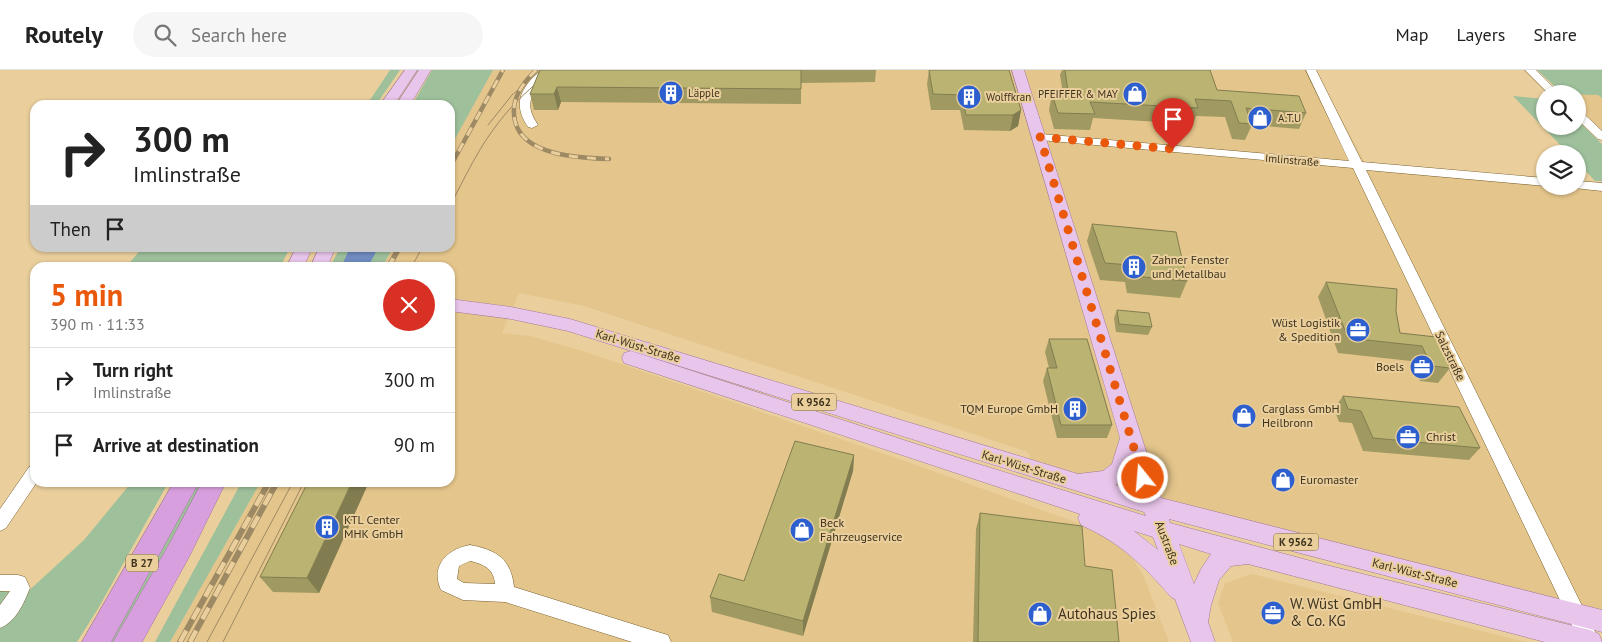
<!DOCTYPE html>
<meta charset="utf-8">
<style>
body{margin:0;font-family:"PT Sans",sans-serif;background:#f6f6f6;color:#222;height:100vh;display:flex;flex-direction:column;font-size:19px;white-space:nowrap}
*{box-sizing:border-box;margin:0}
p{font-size:16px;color:#767676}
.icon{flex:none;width:28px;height:28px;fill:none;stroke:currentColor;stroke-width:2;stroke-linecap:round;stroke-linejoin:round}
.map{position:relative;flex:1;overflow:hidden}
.drawer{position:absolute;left:30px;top:192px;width:425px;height:225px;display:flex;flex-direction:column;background:#fff;border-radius:15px;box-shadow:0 1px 4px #0004}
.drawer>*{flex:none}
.guide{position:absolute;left:30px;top:30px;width:425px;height:152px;border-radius:15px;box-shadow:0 1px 4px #0004;background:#fff;color:#222;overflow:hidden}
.fabs{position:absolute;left:1536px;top:15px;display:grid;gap:10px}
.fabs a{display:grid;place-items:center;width:50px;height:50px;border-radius:50%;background:#fff;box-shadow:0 1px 4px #0004;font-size:25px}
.pin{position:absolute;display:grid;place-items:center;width:42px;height:42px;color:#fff;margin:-51px -21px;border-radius:50% 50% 50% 0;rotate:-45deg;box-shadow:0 0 5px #0007}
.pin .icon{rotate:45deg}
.me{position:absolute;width:55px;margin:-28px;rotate:343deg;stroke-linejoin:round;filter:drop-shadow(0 0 4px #0008)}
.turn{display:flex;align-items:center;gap:18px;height:105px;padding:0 20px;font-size:22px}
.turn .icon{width:65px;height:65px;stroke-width:2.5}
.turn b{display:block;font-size:35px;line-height:42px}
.then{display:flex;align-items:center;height:48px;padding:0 20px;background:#0003;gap:10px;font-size:19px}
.round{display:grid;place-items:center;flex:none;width:52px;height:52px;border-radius:26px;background:#f6f6f6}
.head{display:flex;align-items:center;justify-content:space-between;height:85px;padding:0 20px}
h1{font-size:30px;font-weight:700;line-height:38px;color:#ea580c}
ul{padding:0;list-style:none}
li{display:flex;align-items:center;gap:15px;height:65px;padding:0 20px;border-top:1px solid #e0e0e0}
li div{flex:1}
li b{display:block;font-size:19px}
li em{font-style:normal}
header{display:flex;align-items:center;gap:30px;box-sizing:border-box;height:70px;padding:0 25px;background:#fff;border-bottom:1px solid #e0e0e0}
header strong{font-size:24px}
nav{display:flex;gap:28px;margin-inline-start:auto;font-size:18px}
.search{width:350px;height:45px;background:#f6f6f6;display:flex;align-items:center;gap:12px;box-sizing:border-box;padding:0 18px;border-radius:28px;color:#767676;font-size:19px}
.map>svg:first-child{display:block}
</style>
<header>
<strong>Routely</strong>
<div class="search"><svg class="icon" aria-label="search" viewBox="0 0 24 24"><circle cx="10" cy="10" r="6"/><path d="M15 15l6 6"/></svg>Search here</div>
<nav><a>Map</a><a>Layers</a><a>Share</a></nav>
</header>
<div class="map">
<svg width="1602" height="572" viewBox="0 0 1602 572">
<rect width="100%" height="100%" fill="#eacf9c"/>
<!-- built -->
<path fill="#e4c58b" d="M493,0h824l3,9 48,89 177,16v2l57,4v440l-344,-88 -221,-62 -9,-28 -444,-146 -65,-13 -17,40 28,3 53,15 319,109 179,64 26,13 24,19 13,21 25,65h-999l90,-159 190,-1v-214l-68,-1 11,-19h57v-100z
M1578,24l20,1 4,3v33l-24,-24z
M1252,504l274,68h-293l-15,-39 7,-20z"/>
<!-- green -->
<path fill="#9ec09b" d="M390,0h10l-24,35h-117l109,-2z
M432,0h61l-43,78v-43h-38z
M1537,0h65v28l-4,-3 -35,-1z
M1513,26l32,3v27h33v-5l24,23v37h-7l-17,-18v-9h-9z
M142,178h148l-10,19h-154z
M340,178h53l-11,19 -53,1z
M131,413h37l-69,124 -22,35h-77v-52l23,6 61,-56z
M195,413h10l-89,159h-9z
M241,413h19l-90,159h-15z"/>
<!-- water -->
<path fill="#718cc1" d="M350,178h28l-10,19h-27z"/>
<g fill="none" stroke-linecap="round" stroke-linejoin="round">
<defs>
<path id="minor" d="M541,0h11c-15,19 -32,29 -14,55l-6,3 -4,-1c-16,-23 -7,-40 13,-57z
M1306,0h10l46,92 183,16v8l-179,-16 234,472h-20l-227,-474 -313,-28 -6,-3 6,-3 309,27z
M1525,0h11l24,24h-11z
M1578,41l4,1 20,19v9l-4,-1 -20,-19z
M1578,111l24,2v8l-28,-3 -1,-2h5z
M35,395v17h2l-31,46 -6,3v-22l29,-42z
M470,475c27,5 41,14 44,42l147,46 7,2 3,7h-39l-127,-40 -42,-2 -22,-10c-11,-24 6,-41 29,-45zM470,491c14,3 24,8 25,23l-31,-1 -7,-4 2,-13z
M0,505h18l7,2 5,11c-6,15 -14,34 -30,40v-23l10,-14h-10z"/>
<path id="major" d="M405,0h12l-23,35h-14z
M419,0h12l-21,35h-14z
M1012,0h12l137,428 441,112v22l-433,-113 1,4 152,41 268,66 9,4 3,8h-57l-297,-78 -17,2 -12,14 -8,25 -3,17 7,20h-24l-16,-43 -3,-1c-29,-33 -51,-55 -91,-73l-3,-7 2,-4 -456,-151 -2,-5 2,-5 7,-2 331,108 184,57 -2,-4 -576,-181 -57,-12 -61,-8v-12l61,8 59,12 508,155 25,-3 9,-7 8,-26zM1130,401l7,20 -22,-6 13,-10zM1134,461l19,6 5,13zM1179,474l32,10 -10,15 -7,15z
M296,178h16l-9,20h-17z
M319,178h16l-8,20h-17z"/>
<path id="highway" d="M174,412h25l-88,160h-29z
M202,412h24l-37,75 -47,85h-29l58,-101z"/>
</defs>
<!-- minor casing -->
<use href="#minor" stroke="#796130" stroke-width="1"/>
<!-- major casing -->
<use href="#major" stroke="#a2799b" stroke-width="1"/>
<!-- highway casing -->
<use href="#highway" stroke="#a2799b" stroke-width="1"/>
<!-- minor -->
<use href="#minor" fill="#fff" fill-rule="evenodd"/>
<!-- major -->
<use href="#major" fill="#e8c5eb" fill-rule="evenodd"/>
<!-- highway -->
<use href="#highway" fill="#d89fde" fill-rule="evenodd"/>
<!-- tram -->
<path stroke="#9d8964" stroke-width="1" d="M488,55l24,-30 29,-25
M450,136c15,-29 29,-59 49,-84 15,-20 34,-36 53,-52
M411,198l11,-20
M207,572l86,-160
M223,572l81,-160"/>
<defs>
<path id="rail-far2" d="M536,0c-14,14 -26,30 -21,51 8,35 65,37 94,38
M450,97l53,-97"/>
<path id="rail-far1" d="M388,198l11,-20"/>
<path id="rail" d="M180,572l89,-160
M190,572l87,-160"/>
</defs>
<!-- rail-far2 casing -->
<use href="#rail-far2" stroke="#9d8964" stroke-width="4.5"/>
<!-- rail-far1 casing -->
<use href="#rail-far1" stroke="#9d8964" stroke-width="5.5"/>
<!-- rail casing -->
<use href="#rail" stroke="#9d8964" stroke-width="6"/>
<!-- rail-far2 -->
<use href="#rail-far2" stroke="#eacf9c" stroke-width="3" stroke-dasharray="9" stroke-linecap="butt"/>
<!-- rail-far1 -->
<use href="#rail-far1" stroke="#eacf9c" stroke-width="4" stroke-dasharray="11" stroke-linecap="butt"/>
<!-- rail -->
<use href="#rail" stroke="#eacf9c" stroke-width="4.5" stroke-dasharray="13" stroke-linecap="butt"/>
</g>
<!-- wall -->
<path fill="#a09a62" d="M540,0h336l-1,12 -74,1v21l-240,-2 -3,8h-24l-4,-16z
M929,0h80l12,40 -3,16 -8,5 -46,-1 -4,-20h-29l-4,-26z
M1062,0h148l7,20 89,23 -7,16 -47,-4 -7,15 -13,-1 -7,-22 -29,-1 -3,8 -100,-6 -3,12 -36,-1 -5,-19 3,-16h11l-3,-19z
M1092,154l95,57 -7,17 -53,-5 -2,-11 -25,-2 -13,-39z
M1326,212l70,29 4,22 36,4 14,31 -12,15 -18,-2 -9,-20 -73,-8 -20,-56z
M1117,240l35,17 -4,8 -32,-3 -2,-14z
M1049,269l63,86 -5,13h-50l-14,-57 4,-13h2l-4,-16z
M1343,326l137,52 -11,12 -106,-9 -11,-28 -13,-1 -5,-13z
M854,385l-1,16 -50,165 -91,-24 -2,-15 34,-16z
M980,443l105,53 34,76h-146l3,-113z
M329,501l-10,22 -46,-1 -13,-15z"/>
<!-- shaded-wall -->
<path fill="#827d50" d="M557,17l4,15 -3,8 -4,-16z
M1021,40l-3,16 -8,5 3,-16z
M854,385l-1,16 -50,165v-15z
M352,412h17l-50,111 -12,-15z"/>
<!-- building -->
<path fill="#bab372" stroke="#827d50" d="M540,0h261v19l-244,-2 -3,7h-24z
M929,0h80l12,40 -8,5h-47l-4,-20 -29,-1z
M1065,0h145l7,20 82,6 7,17 -60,-5 6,16 -13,-1 -8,-22 -36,-2 3,9 -108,-6 5,12 -37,-1 -6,-19h14l-1,-3 3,1z
M1092,154l84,8 11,49 -54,-5 -3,-11 -25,-2z
M1326,212l71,7 -1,22 4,22 36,4 14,31 -19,-2 -9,-20 -74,-8z
M1117,240l32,3 3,14 -33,-3z
M1049,269h38l25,86h-51l-14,-57h10z
M1343,326l116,11 21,41 -107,-10 -12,-27 -13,-2z
M795,371l59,14 -51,166 -93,-24 9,-23 25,7z
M308,412h44l-45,96 -47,-1z
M980,443l102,13 3,40 27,4 7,72h-141z"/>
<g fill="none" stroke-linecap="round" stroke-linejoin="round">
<!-- route -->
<path stroke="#ea580c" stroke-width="9" stroke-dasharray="0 16.2" d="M1143,408l-103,-341 133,12"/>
</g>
<!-- icons -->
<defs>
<symbol id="building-disc" viewBox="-11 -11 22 22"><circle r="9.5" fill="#2d60ce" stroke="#eacf9c"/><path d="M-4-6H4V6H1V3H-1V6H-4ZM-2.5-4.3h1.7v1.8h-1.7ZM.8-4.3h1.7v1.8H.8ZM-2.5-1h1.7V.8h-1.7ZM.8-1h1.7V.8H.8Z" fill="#fff"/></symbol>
<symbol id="shop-disc" viewBox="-11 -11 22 22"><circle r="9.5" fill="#2d60ce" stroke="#eacf9c"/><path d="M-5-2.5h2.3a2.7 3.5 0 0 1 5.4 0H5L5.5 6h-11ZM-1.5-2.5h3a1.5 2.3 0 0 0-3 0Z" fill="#fff"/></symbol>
<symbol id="office-disc" viewBox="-11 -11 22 22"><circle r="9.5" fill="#2d60ce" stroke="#eacf9c"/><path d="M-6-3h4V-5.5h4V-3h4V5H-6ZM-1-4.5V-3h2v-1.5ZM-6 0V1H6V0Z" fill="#fff"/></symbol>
</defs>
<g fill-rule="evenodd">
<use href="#building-disc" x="657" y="9" width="28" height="28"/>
<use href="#shop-disc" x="1121" y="10" width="28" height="28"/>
<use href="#building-disc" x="955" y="13" width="28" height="28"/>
<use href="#shop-disc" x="1246" y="34" width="28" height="28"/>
<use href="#building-disc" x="1120" y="183" width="28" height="28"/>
<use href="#office-disc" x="1344" y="246" width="28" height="28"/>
<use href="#office-disc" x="1408" y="283" width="28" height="28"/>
<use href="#building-disc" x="1061" y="325" width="28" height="28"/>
<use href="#shop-disc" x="1230" y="332" width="28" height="28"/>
<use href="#office-disc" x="1394" y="353" width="28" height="28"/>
<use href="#shop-disc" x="1269" y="396" width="28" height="28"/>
<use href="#building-disc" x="313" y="443" width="28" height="28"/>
<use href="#shop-disc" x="788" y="446" width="28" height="28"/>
<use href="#office-disc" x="1259" y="529" width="28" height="28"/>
<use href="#shop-disc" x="1026" y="530" width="28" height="28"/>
</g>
<g text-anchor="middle" stroke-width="4" stroke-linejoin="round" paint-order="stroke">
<!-- far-poi labels -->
<g font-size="11" fill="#3e331f" stroke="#eacf9c" text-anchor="start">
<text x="688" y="27">Läpple</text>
<text x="1118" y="28" text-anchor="end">PFEIFFER &amp; MAY</text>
<text x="986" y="31">Wolffkran</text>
<text x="1278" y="52">A.T.U</text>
</g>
<!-- far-street labels -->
<g font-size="11" fill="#3e331f" stroke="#eacf9c">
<text transform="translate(1292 90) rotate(5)" y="4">Imlinstraße</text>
</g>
<!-- shield labels -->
<g fill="#eacf9c" stroke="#726244" stroke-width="1">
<rect x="791.5" y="323.5" width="45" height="17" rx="4"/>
<rect x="1273.5" y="463.5" width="45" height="17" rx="4"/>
<rect x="126" y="484.5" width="32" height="17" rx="4"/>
</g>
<g font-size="11" font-weight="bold" fill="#3e331f">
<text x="814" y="336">K 9562</text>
<text x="1296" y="476">K 9562</text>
<text x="142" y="497">B 27</text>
</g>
<!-- poi labels -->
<g font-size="12" fill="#3e331f" stroke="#eacf9c" text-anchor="start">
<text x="1152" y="194">Zahner Fenster<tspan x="1152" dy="14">und Metallbau</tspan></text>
<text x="1340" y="257" text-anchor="end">Wüst Logistik<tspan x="1340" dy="14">&amp; Spedition</tspan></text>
<text x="1404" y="301" text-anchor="end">Boels</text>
<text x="1058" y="343" text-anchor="end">TQM Europe GmbH</text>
<text x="1262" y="343">Carglass GmbH<tspan x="1262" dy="14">Heilbronn</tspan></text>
<text x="1426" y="371">Christ</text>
<text x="1300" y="414">Euromaster</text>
<text x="344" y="454">KTL Center<tspan x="344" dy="14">MHK GmbH</tspan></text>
<text x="820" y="457">Beck<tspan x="820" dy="14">Fahrzeugservice</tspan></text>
</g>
<!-- street labels -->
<g font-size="12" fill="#3e331f" stroke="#eacf9c">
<text transform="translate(638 276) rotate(17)" y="4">Karl-Wüst-Straße</text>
<text transform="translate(1450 286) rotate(64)" y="4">Salzstraße</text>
<text transform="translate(1024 397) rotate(17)" y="4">Karl-Wüst-Straße</text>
<text transform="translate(1167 473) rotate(69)" y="4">Austraße</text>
<text transform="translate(1415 503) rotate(14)" y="4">Karl-Wüst-Straße</text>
</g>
<!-- near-poi labels -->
<g font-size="15" fill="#3e331f" stroke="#eacf9c" text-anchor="start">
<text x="1290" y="539">W. Wüst GmbH<tspan x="1290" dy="17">&amp; Co. KG</tspan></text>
<text x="1058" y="549">Autohaus Spies</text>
</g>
</g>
</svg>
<div class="fabs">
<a><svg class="icon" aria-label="search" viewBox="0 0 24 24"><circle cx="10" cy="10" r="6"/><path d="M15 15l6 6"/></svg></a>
<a><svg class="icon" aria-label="layers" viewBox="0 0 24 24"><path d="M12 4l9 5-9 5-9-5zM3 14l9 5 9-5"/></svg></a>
</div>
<div class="pin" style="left:1173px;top:79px;background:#d93025"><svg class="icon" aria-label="arrive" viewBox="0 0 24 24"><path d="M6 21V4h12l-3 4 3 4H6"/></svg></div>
<svg class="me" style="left:1143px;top:408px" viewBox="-20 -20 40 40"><circle r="17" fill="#ea580c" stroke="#fff" stroke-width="3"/><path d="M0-11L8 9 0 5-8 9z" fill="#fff"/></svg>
<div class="guide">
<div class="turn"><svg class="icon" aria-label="right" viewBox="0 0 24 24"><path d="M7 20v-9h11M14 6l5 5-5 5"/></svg><div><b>300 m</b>Imlinstraße</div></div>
<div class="then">Then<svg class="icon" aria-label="arrive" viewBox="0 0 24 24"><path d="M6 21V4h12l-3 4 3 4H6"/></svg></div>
</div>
<section class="drawer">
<div class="head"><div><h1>5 min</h1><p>390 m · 11:33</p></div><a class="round" style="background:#d93025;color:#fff"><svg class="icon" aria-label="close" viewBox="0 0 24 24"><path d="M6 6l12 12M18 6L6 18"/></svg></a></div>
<ul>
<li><svg class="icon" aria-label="right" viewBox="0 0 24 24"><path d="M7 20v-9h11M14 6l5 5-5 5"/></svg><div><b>Turn right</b><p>Imlinstraße</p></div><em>300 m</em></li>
<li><svg class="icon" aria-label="arrive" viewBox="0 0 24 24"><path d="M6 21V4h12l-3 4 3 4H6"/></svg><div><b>Arrive at destination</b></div><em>90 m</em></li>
</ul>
</section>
</div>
